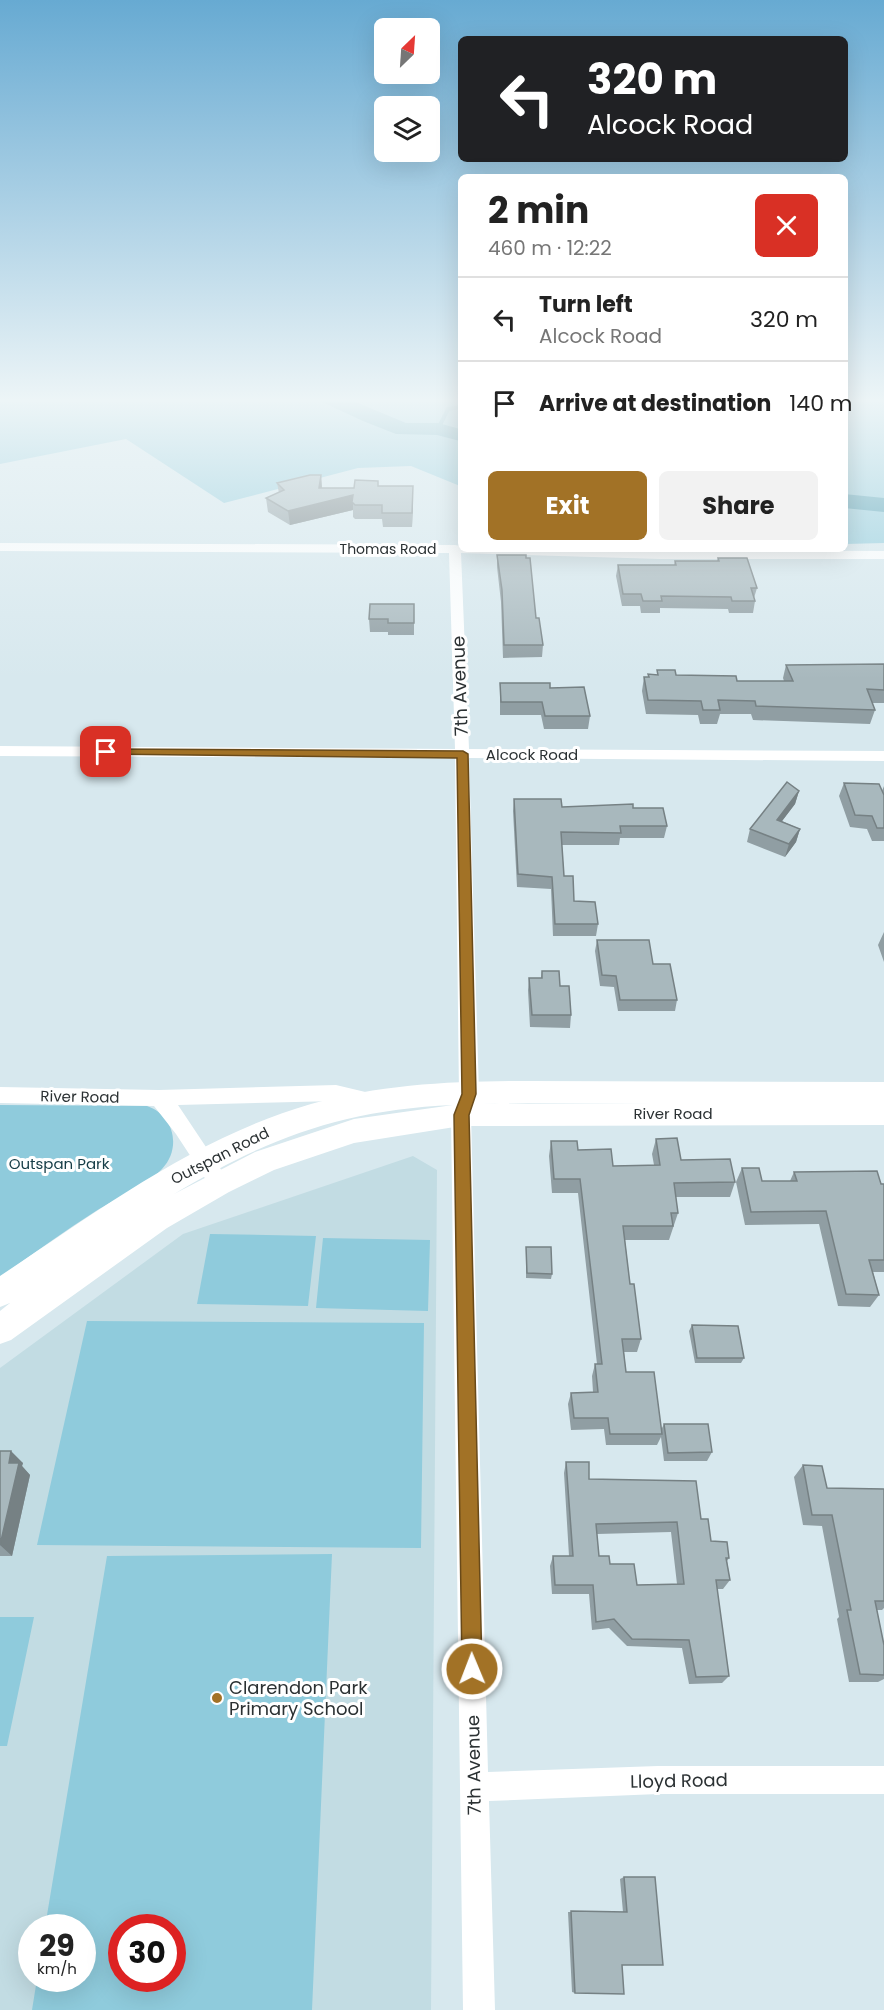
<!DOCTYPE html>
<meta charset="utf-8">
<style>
body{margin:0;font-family:Poppins,sans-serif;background:#f2f2f2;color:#222;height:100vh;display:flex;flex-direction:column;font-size:22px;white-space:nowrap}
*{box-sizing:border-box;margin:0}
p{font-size:20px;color:#767676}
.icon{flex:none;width:33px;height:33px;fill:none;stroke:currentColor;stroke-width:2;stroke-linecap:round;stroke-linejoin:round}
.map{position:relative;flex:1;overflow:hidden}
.details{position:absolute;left:458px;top:174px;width:390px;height:378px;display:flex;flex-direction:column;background:#fff;border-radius:9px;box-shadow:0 6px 24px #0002}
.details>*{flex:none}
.banner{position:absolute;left:458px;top:36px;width:390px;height:126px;border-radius:9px;box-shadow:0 6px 24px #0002;background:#202124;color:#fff;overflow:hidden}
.needle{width:39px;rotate:25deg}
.tools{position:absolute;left:374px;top:18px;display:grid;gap:12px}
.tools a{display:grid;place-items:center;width:66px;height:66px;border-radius:9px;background:#fff;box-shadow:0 6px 24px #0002;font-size:30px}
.speed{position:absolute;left:18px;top:1914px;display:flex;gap:12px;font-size:30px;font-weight:700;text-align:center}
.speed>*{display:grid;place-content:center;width:78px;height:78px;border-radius:50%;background:#fff;box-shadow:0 6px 24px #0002;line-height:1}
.speed small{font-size:15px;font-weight:400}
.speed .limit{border:9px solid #d22;background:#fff;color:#111}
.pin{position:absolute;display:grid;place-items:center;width:51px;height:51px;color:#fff;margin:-26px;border-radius:12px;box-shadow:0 3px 9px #0006}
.me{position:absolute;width:66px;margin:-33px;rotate:359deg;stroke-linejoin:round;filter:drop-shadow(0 0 4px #0008)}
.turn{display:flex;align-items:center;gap:21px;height:126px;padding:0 30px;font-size:27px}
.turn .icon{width:78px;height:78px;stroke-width:2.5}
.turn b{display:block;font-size:42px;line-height:51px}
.round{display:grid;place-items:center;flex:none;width:63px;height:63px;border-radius:9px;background:#f2f2f2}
.summary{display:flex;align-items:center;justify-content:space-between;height:102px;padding:0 30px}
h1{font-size:36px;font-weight:700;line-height:45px}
.primary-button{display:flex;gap:12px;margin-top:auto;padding:12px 30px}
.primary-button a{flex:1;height:69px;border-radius:9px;background:#a27226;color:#fff;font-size:24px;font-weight:700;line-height:69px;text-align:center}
.primary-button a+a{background:#f2f2f2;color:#222}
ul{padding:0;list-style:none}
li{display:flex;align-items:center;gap:18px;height:84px;padding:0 30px;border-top:2px solid #e0e0e0}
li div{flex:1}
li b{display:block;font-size:22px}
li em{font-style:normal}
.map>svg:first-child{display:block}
</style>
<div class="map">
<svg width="884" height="2010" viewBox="0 0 884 2010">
<rect width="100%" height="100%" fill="#d7e8ee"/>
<!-- built -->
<path fill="#c2dce3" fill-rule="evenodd" d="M413,1156l24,14 -6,840h-431v-642l183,-134zM32,1928h50v50h-50zM122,1928h50v50h-50z"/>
<!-- green -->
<path fill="#8fcbdc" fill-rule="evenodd" d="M0,398h460v88l-49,-20 -53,2 -134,35 -98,-64 -126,25z
M844,398h40v145l-39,1z
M0,1105l147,1c27,9 35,42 15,63 -15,16 -47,30 -66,42 -33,21 -64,44 -96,66z
M210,1234l106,2 -8,70 -111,-2z
M323,1238l107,2 -2,71 -112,-3z
M87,1321l337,2 -3,225 -384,-3z
M332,1554l-20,456h-280l5,-31 45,-1v-50l-37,-1 62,-371zM122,1928h50v50h-50z
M0,1617h34l-27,129h-7z"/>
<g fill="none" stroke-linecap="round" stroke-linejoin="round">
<!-- stream -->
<path stroke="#479ab0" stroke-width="4" d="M438,429l10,-20 12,-2"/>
<!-- river -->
<path fill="#479ab0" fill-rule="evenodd" d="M319,398h27l60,25h32l22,6v12l-23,-6 -41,-1 -33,-13 -41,-19z
M844,494l40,4v14l-40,-4z"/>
<!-- street -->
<path fill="#fff" fill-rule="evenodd" d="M0,543l455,2 5,1v3l424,2v8h-224l-199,-6 8,196 415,2v10l-415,-3 10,336 -8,21 17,657 170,-6h226v28h-226l-169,7 6,209h-32l-12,-895 8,-21 -4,-336 -455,-2v-10l455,3 -6,-196 -449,-2z
M336,1085l42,10 3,6 -3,6 -7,2 -35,-8 -158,4 48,72 3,6 -3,6 -7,3 -7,-3 -36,-55 -22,-28 -154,-3v-16l159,3z"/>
<!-- secondary -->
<path fill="#fff" fill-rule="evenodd" d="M528,1081l356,1v43l-423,1 -107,17 -80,27 -45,22 -62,36 -156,112 -11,4v-33l10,-8 -10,4v-31c98,-65 196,-139 311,-172 71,-20 144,-23 217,-23zM528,1103h129l-177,1zM453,1105l-99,14 -99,33 -81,42c94,-56 168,-84 279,-89z"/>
</g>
<!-- wall -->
<path fill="#909ea3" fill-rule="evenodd" d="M321,475l1,13h32l24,-2 35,14 -1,27h-29l-1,-8h-27l-2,-2v-7l-63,15 -22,-13 -2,-14 13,-5 -2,-10z
M497,555l46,90 -1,12 -39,1 -2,-56 -4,-35z
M718,558l39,30 -3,10 1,3 -2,12h-24l-1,-4 -68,-1v5h-19l-1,-7h-18l-6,-30 2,-11h56l1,-4h42z
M414,604v31h-26v-3h-18l-1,-13z
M884,664v39h-12l3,7 -5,14 -117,-4 -2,-6h-31l-3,10h-17l-2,-9 -52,-1 -4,-23 2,-14h4v-3l9,1v-5l19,5 61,6h47l-1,-3 3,-13z
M500,683l50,5 40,28 -2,13h-44l-3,-14h-41z
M844,783l38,8 2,-5v55h-12l-5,-12 -17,-2 -11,-31z
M799,791l-4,13 -13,17 18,8 -4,13 -11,15 -38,-15 3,-13z
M514,799l48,8 71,1 34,18 -3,12h-44l-1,7h-57l2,31 10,25 24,23 -2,12h-43l-2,-47 -34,-2 -4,-76z
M884,932v30l-6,-17z
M597,940l56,24 24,36 -2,11h-57l-4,-24 -14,-1 -5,-35z
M542,971l18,15 11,29 -1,13 -40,-1 -2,-37 1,-12h12z
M656,1139l25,21 54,22 -5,15h-54l2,16 -9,27h-44l5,44 11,55 -4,13h-13l2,20 35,58 3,-6 48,28 -5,9h-43l-3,-24 -4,8h-51l-2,-16 -33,1 -3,-26 3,-11 22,-1 -1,-16 3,-12h2l-19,-171h-26l-3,-37 2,-15 27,9 35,16 41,-1 -2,-11z
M742,1168l20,13h28l4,-9 90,12v88h-11l6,23 -9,12 -32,-1 -19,-82 -74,1 -9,-43z
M526,1247l26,27 -1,5 -25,-1z
M692,1325l52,33 -3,5h-46l-6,-32z
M0,1451l23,12 -1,3 8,9 -18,81h-12z
M566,1462l23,17 112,40 10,22 18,17 -2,3 3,19 -7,9h-6l12,87 -7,7 -33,1 -7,-36 -55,-2 -18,-18 -17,2 -3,-36h-37l-2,-28 3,-10h16l-5,-83zM671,1532l6,52 -40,1 -38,-29 -2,-22z
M803,1465l24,23 57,1v119l-2,2h-5l7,35v34l-6,3h-29l-12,-63 2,-2 -17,-91 -19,-1 -9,-48z
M624,1877h31l-33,88 -47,28 -3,-1 -4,-80h55l-3,-33z"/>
<!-- shaded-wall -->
<path fill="#768184" d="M321,475l1,14 -3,-1z
M413,486v14l-1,27v-14z
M353,495v15l-63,15 -2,-14z
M799,791l-4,13 -22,29 4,-13z
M800,829l-4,13 -11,15 4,-13z
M11,1451l12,12 -1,3 8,9 -18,81 -12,-11 9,-82z"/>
<!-- building -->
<path fill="#a8b8bd" stroke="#768184" stroke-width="1.5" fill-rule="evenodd" d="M310,475h11l-2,13h35l1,-8 23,1v5h35l-1,27h-30v-8h-27l-3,-3 1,-7 -65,16 -22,-13 18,-8 -7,-7z
M497,555h29v3h4l6,60h3l4,27h-39l-2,-55z
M718,558h29l10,30h-6l4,13h-23l-1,-4 -70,-1 1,5h-19l-2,-7h-18l-5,-29h58l-1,-4h44z
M370,604h44v19h-26v-4h-19z
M884,664v26l-17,-1 8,21 -119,-4 -1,-5 -37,-1 2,10h-17l-2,-9 -53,-1 -4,-23h5l-1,-3 10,1 -1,-5h18l1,5 60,1 1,5h56l-7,-16z
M500,683h50v5l34,-1 6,29h-45l-3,-14h-41z
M787,782l12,9 -22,29 23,9 -11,15 -39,-15z
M844,783l35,1 5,11v33h-7l-5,-12 -17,-1z
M514,799h47l1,8 71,-3v4h30l4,18h-47l1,7 -60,-1 3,44h9l1,25 21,1 3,22h-43l-3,-47 -34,-3z
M597,940h52l4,24h17l7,36h-57l-4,-24 -14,-1z
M542,971h17l1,15h9l2,29h-39l-3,-37h13z
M677,1138l4,22 49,-1 5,23 -61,1 4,30h-7l2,13h-50l7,58h4l7,55h-19l4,33h28l8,62h-52l-2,-16h-34l-3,-25 27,-1 -3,-28h7l-22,-185h-26l-3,-38h26l1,9 33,-1 2,17 47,-1 -4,-26z
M742,1168h17l3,13h35l-3,-9 83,-1 4,13h3v76h-15l10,35 -33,-1 -20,-83 -75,1z
M526,1247h25l1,27 -25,-1z
M692,1325l46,1 6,32h-47z
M664,1424h44l4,28 -44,1z
M0,1451h11l-2,12h10l-19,82z
M566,1462h23v17l107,2 5,38h7l3,22 16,1 2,16h-3l4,22h-14l13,96 -33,1 -7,-37 -57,-1 -18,-20 -18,3 -3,-37h-38l-2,-29h20zM677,1522l7,62 -47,1 -3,-21h-24l-1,-8h-10l-3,-32z
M803,1465l19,1 5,22 57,1v112h-9l9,44v30l-24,-1 -13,-64h4l-19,-95h-20z
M624,1877h31l8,88h-41l2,29 -49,-1 -4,-82 56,1z"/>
<!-- sky -->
<linearGradient id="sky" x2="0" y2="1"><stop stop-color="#67aad2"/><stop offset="0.59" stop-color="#edf5f7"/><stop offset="1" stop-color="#edf5f7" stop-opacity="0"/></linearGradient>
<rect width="884" height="679" fill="url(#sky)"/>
<!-- route -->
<path fill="#a27226" stroke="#694a19" stroke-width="1.5" d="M106,749l357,2 5,3 8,340 -7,21 13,554 -3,7 -7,3 -7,-3 -3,-7 -8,-554 8,-21 -5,-336 -355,-4v-4z"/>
<!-- markers -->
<circle fill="#a27226" stroke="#fff" stroke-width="2" cx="217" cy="1698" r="6"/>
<g text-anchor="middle" stroke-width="6" stroke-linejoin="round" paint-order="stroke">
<!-- far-street labels -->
<g font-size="14" fill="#2b3133" stroke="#fff">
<text x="388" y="554">Thomas Road</text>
</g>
<!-- street labels -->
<g font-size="15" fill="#2b3133" stroke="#fff">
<text x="532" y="760">Alcock Road</text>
<text transform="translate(80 1097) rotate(1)" y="5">River Road</text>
<text x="673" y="1119">River Road</text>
<text transform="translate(220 1156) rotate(-27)" y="5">Outspan Road</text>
</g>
<!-- park labels -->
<g font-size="15" fill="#163d47" stroke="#fff">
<text x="59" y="1169">Outspan Park</text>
</g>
<!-- near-street labels -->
<g font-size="18" fill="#2b3133" stroke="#fff">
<text transform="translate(460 686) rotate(-92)" y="6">7th Avenue</text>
<text transform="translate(474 1765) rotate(-91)" y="6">7th Avenue</text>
<text transform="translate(679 1781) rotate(-1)" y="6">Lloyd Road</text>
</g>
<!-- near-poi labels -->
<g font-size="18" fill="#2b3133" stroke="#fff" text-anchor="start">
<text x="229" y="1694">Clarendon Park<tspan x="229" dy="21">Primary School</tspan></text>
</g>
</g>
</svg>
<div class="tools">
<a><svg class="needle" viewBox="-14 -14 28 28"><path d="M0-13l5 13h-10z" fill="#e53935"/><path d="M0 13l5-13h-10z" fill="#767676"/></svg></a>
<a><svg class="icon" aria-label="layers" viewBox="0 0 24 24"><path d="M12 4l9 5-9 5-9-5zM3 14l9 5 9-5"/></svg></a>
</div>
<div class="speed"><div>29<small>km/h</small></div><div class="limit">30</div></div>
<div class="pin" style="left:106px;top:752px;background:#d93025"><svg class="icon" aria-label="arrive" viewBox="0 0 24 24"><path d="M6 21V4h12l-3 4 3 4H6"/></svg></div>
<svg class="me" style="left:472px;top:1669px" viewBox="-20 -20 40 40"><circle r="17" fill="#a27226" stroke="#fff" stroke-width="3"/><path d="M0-11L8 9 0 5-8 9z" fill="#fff"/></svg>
<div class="banner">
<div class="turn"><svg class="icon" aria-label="left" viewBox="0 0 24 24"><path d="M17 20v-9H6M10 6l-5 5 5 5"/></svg><div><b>320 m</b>Alcock Road</div></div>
</div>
<section class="details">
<div class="summary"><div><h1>2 min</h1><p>460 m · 12:22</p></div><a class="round" style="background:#d93025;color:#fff"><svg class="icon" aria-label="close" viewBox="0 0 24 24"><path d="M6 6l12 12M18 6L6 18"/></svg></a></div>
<ul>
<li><svg class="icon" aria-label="left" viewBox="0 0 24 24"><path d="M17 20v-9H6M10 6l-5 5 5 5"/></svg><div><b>Turn left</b><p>Alcock Road</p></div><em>320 m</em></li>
<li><svg class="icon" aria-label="arrive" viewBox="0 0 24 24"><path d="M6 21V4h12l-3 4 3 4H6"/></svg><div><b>Arrive at destination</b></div><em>140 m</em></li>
</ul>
<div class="primary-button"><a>Exit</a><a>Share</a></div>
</section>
</div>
